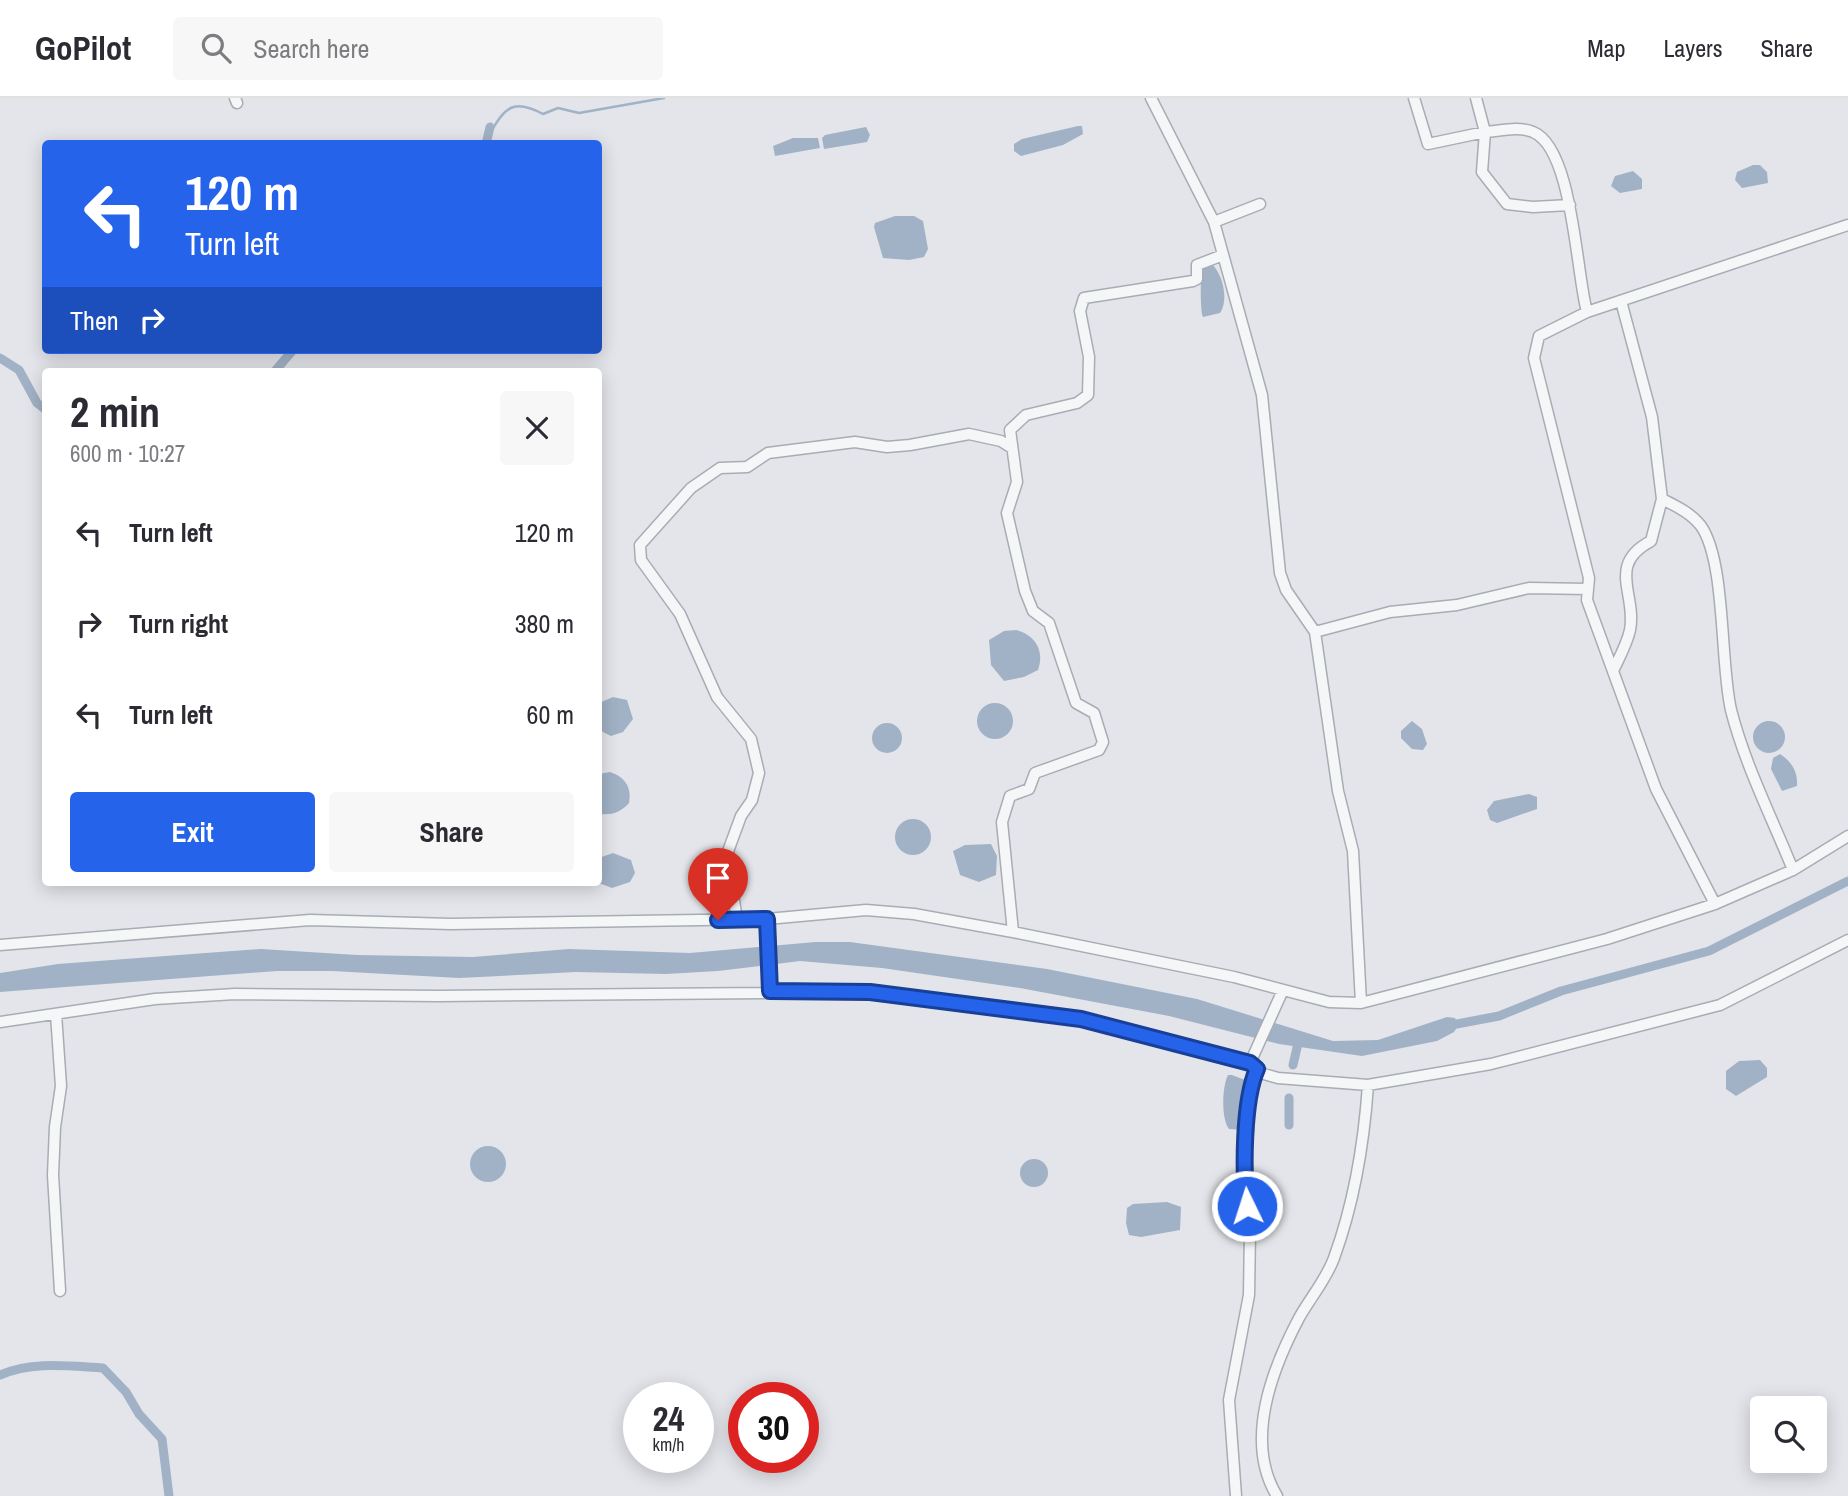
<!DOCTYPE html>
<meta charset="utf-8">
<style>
body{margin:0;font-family:"Archivo Narrow",sans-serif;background:#f7f7f7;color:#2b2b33;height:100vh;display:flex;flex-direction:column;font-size:26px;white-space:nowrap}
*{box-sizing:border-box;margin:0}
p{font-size:23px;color:#7c7c81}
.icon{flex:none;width:38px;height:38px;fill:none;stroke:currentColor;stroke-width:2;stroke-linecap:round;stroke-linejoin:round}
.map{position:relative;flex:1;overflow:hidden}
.panel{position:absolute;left:42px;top:270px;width:560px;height:518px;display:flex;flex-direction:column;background:#fff;border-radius:7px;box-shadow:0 4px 18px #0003}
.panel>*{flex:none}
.hud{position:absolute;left:42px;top:42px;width:560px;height:214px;border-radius:7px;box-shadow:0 4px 18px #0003;background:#2563eb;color:#fff;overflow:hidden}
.fabs{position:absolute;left:1750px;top:1298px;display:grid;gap:14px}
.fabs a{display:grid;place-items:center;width:77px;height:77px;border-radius:7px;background:#fff;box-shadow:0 4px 18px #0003;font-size:35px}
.speed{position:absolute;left:623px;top:1284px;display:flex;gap:14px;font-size:35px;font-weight:700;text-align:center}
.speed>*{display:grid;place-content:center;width:91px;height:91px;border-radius:50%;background:#fff;box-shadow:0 4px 18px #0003;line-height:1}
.speed small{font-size:18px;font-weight:400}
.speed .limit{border:10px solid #d22;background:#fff;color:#111}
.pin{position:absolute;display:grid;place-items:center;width:60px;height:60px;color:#fff;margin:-72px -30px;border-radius:50% 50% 50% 0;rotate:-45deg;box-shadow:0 0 7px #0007}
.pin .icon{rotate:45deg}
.me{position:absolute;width:77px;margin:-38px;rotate:356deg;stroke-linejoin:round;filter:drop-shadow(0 0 5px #0008)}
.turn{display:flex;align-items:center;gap:24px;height:147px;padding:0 28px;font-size:32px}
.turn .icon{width:91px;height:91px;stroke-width:2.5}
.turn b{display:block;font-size:49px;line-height:60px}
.then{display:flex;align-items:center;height:66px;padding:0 28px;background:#0003;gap:14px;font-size:26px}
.round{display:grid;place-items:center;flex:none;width:74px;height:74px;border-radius:7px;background:#f7f7f7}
.headline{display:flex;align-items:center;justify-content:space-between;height:119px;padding:0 28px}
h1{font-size:42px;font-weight:700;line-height:52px}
.button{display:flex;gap:14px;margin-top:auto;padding:14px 28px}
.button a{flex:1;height:80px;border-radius:7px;background:#2563eb;color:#fff;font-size:28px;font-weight:700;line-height:80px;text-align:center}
.button a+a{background:#f7f7f7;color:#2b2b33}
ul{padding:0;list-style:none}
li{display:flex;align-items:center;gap:21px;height:91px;padding:0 28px}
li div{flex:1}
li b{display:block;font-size:26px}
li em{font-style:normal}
header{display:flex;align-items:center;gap:42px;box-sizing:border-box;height:98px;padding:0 35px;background:#fff;border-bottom:2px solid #e1e1e2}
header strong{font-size:33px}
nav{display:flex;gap:38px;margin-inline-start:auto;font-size:24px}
.search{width:490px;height:63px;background:#f7f7f7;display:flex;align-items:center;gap:18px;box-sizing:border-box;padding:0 24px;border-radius:7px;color:#7c7c81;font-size:26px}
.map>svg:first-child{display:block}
</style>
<header>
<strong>GoPilot</strong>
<div class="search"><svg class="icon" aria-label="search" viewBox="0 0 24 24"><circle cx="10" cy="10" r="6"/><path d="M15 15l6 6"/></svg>Search here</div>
<nav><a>Map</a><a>Layers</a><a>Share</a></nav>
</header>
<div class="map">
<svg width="1848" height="1398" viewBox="0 0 1848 1398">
<rect width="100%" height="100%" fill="#e3e5ea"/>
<!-- water -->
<path fill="#a1b2c6" d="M1078,28h4l1,8 -20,11 -42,11 -7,-5v-7l8,-5z
M866,29l4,8 -3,7 -43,7 -2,-11 3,-3z
M793,40h25l2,10 -45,8 -2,-10z
M1753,67h7l7,7 1,11 -26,5 -7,-8 2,-8z
M1633,73l9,8v10l-22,4 -9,-7 4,-10z
M895,118h19l9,5 5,28 -4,8 -15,3 -26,-2 -9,-31 1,-4z
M1212,166c11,11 17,36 8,49l-17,4c-3,-4 -3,-45 0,-49z
M1016,532c19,5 29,20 22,40l-14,7 -20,4 -13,-16 -2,-25 15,-9z
M613,599l14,3 6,19 -10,13 -12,4 -12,-6v-27z
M977 623a18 18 0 1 1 36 0a18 18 0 1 1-36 0Z
M1412,623l10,8 5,15 -4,6 -11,-1 -11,-11v-7z
M1753 639a16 16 0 1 1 32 0a16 16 0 1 1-32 0Z
M872 640a15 15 0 1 1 30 0a15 15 0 1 1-30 0Z
M1780,656c12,8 18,18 17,32l-15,5 -11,-22 2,-11z
M610,674c15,5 22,15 19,31 -9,10 -17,12 -30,11v-40z
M1529,696l8,3v12l-40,14 -7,-3 -3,-10 7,-9z
M895 739a18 18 0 1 1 36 0a18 18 0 1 1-36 0Z
M991,746l6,12 -1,19 -17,7 -19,-7 -7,-24 12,-6z
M613,755l18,7 4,13 -5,9 -18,6 -16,-6h2l1,-24z
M815,844h35l197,27 150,30 136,42 45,-1 69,-23 8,1 3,8 -4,6 -17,9 -75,15 -83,-12 -110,-28 -149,-28 -138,-20 -82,-7 -82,10 -52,3 -90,-2 -117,6 -127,-7h-55l-277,21v-19l58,-9 203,-15 96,6 116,2 96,-8 121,4z
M1760,962l7,8v9l-31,19 -10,-7v-18l13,-10z
M1232,977l13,5 4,7 -6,43 -14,-1c-8,-10 -7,-42 -1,-54z
M470 1066a18 18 0 1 1 36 0a18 18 0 1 1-36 0Z
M1020 1075a14 14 0 1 1 28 0a14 14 0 1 1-28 0Z
M1167,1104l14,5 -1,23 -39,7 -12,-2 -3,-12 1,-15 6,-4z"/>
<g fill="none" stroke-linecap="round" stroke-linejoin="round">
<!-- stream -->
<path stroke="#a1b2c6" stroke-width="2.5" d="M489,37c16,-28 24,-37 54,-21l15,-6 21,5 85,-15"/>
<!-- canal -->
<path stroke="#a1b2c6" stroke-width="9" d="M486,46l4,-17
M0,260l19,12 18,33 9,7
M275,273l18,-21
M1446,928l53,-10 62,-25 148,-40 139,-70
M1293,967l6,-26
M1289,1027v-27
M0,1277c33,-14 67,-9 103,-7l23,24 13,22 23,25 7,57"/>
<defs>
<path id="street" d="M235,0l2,5
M1151,0l63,124 48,173 18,178 6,17 29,42 23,159 15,60 8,152
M1414,0l14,46 57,-12 -3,40 25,32 26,3 37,-2
M1476,0l9,34c15,-1 34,-6 48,0 40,16 43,141 54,180
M1214,124l46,-18
M1662,401c14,7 29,14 39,27 25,36 19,137 30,184 14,55 41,108 62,160
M1315,534l75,-20 67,-7 72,-17 59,1
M1613,573c6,-13 14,-27 17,-41 7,-36 -24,-65 21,-89l11,-42 -10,-82 -31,-116
M1715,806l-59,-115 -69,-189 2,-22 -55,-220 5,-22 48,-24 261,-87
M767,821l3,72
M737,822l-10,-66 14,-38 11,-16 7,-27 -8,-34 -34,-42 -37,-83 -39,-54 -1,-15 51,-57 29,-20 27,-1 21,-14 87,-11 32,5 23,-2 59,-11 32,7 11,7
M1013,834l-11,-110 8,-26 19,-7 6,-16 64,-23 4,-8 -9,-29 -18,-10 -27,-80 -16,-12 -8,-20 -18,-78 10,-31 -7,-52 16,-15 51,-12 11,-8 1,-38 -9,-46 4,-13 109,-17 4,-2v-14l26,-10
M0,847l310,-25 141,4 316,-5 99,-9 48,4 99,18 221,45 95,25 32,1 246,-64 108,-35 78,-34 55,-34
M56,916l5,72 -6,41 -2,48 7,116
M0,924l155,-23 80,-5 203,2 432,-4 211,27 145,36 24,8 14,11 14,4 90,7 123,-21 229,-59 128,-65
M1250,965l33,-73
M1236,1398l-7,-96 20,-105 1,-63 -6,-51 7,-94 6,-18
M1277,1398c-33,-54 -5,-127 22,-178 11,-20 27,-38 35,-60 20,-55 30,-115 34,-173"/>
</defs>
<!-- street casing -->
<use href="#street" stroke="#a8acb4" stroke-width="13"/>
<!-- street -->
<use href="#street" stroke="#f5f6f8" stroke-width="10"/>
</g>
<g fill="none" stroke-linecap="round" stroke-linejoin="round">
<defs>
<path id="route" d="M718,822l49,-1 3,72 100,1 211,27 169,44 7,6c-14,32 -14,102 -10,137"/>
</defs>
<!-- route casing -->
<use href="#route" stroke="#184099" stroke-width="18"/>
<!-- route -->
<use href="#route" stroke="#2563eb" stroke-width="12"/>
</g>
</svg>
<div class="fabs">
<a><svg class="icon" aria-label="search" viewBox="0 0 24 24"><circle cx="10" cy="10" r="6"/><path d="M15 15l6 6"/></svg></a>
</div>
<div class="speed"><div>24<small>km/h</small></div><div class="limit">30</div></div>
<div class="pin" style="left:718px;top:822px;background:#d93025"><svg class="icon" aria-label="arrive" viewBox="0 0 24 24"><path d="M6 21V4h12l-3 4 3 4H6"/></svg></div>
<svg class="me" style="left:1247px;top:1108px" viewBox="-20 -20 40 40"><circle r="17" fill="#2563eb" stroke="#fff" stroke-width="3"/><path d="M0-11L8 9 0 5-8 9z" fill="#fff"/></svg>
<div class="hud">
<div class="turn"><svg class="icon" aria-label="left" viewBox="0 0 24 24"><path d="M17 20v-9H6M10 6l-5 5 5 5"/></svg><div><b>120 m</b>Turn left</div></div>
<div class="then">Then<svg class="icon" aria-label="right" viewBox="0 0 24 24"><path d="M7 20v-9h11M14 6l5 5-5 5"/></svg></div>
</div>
<section class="panel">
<div class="headline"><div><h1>2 min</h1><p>600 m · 10:27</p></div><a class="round"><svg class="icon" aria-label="close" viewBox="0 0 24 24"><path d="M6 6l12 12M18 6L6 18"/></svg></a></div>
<ul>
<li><svg class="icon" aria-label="left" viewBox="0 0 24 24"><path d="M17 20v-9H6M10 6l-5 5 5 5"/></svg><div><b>Turn left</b></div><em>120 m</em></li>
<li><svg class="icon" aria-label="right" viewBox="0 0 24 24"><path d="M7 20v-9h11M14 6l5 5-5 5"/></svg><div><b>Turn right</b></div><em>380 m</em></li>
<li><svg class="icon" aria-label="left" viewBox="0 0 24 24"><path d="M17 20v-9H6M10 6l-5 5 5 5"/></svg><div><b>Turn left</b></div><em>60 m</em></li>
</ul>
<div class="button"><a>Exit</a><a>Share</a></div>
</section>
</div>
